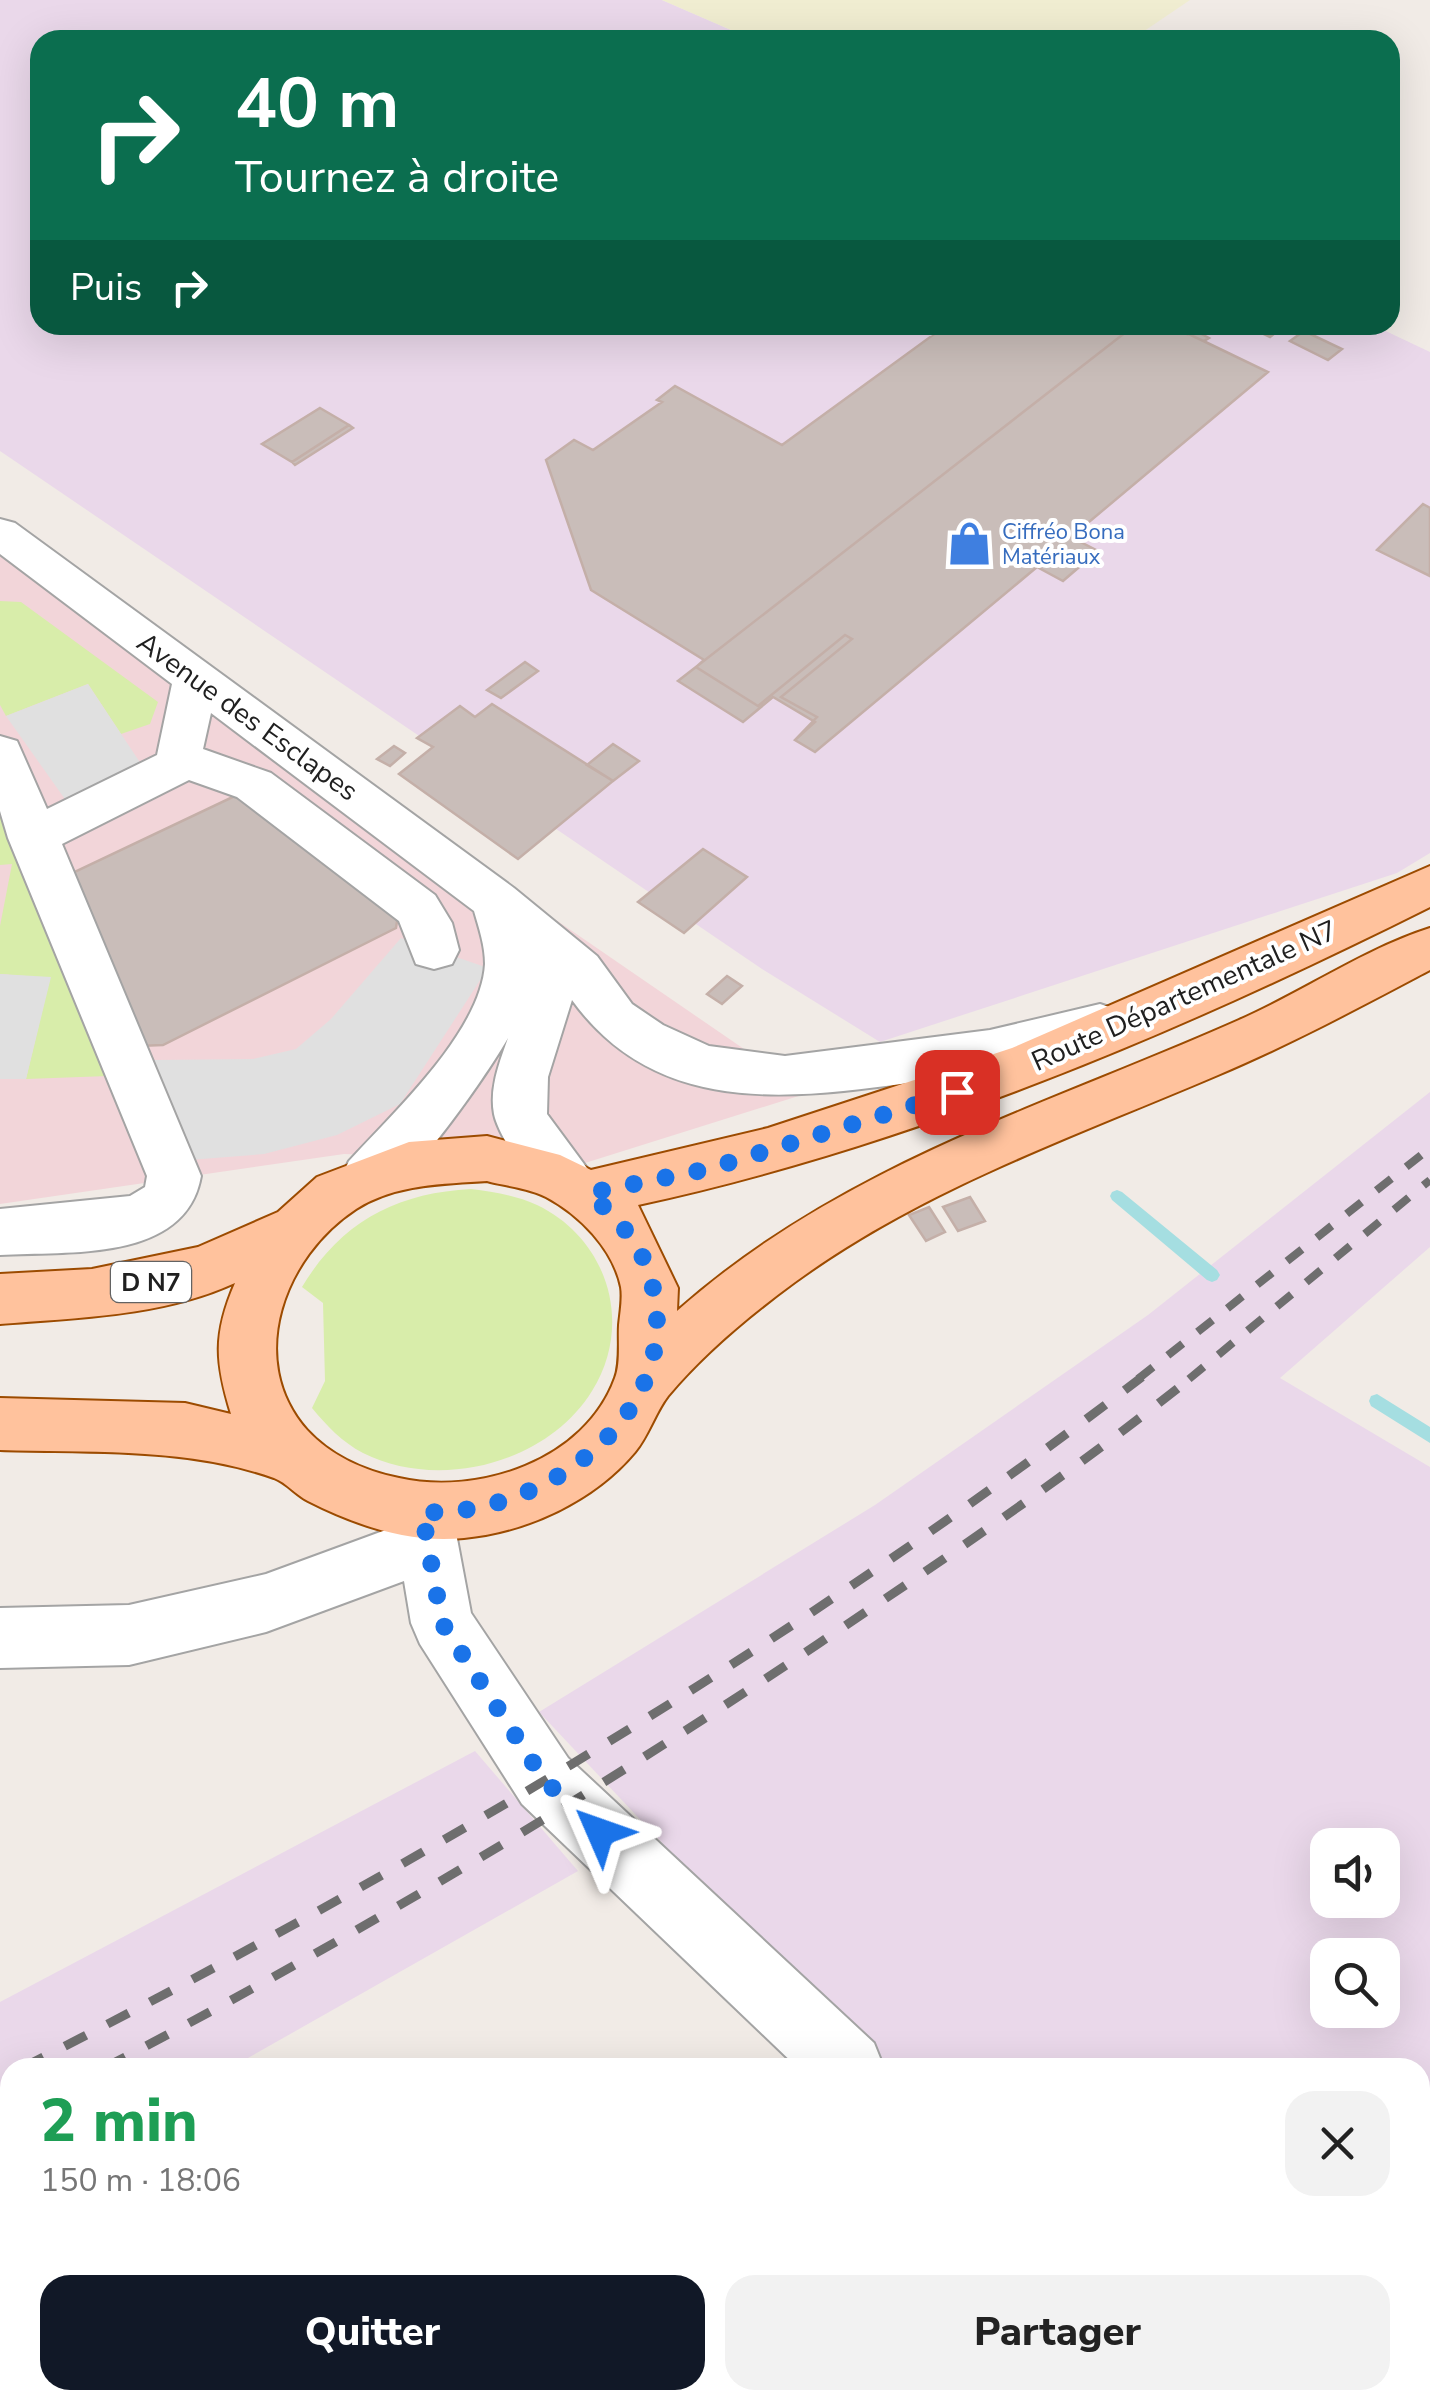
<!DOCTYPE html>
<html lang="fr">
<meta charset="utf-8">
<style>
body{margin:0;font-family:"Nunito Sans",sans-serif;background:#f2f2f2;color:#222;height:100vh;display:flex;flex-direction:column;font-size:38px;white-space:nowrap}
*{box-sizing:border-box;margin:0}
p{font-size:32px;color:#767676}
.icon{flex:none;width:55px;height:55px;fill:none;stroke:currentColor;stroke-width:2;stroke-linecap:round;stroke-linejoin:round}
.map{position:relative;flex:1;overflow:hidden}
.details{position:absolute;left:0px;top:2058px;width:1430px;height:352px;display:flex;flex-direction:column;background:#fff;border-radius:30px 30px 0 0;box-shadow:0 10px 40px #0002}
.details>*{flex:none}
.top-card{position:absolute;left:30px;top:30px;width:1370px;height:305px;border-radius:30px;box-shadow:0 10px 40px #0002;background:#0b6e4f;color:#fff;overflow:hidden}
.buttons{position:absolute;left:1310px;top:1828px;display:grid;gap:20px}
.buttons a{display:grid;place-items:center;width:90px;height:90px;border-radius:20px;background:#fff;box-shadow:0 10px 40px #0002;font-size:50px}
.pin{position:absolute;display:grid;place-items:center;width:85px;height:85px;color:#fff;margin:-42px;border-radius:20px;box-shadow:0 5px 15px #0006}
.me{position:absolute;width:110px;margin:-55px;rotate:313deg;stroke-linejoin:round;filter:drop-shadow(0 0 8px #0008)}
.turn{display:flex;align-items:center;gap:35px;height:210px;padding:0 40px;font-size:45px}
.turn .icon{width:130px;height:130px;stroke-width:2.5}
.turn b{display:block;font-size:70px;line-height:85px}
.then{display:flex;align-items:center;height:95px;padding:0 40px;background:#0003;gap:20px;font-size:38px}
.round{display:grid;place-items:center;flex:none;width:105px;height:105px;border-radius:30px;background:#f2f2f2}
.summary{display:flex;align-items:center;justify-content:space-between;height:170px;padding:0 40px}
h1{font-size:60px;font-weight:800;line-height:75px;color:#1e9e55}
.button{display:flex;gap:20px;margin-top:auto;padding:20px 40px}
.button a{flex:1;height:115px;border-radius:30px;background:#111827;color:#fff;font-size:40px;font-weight:800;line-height:115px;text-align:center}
.button a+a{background:#f2f2f2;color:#222}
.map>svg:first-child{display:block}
</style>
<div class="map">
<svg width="1430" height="2408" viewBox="0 0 1430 2408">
<rect width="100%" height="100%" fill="#f1ebe6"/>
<!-- commercial -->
<path fill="#f2d5d9" d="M0,538l808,555 -223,70 -241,-9 -344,50z"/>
<!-- industrial -->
<path fill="#ead8ea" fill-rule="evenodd" d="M0,0h662l92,40h-714v285h1333l57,27v501l-33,20 -517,169 -118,-73 -762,-518z
M1430,1092v155l-150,131 150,89v941h-230l-8,-8h228v-332l-547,-1 -334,-355 336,-207 273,-190zM1328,1845h54v55h-54zM1328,1955h54v55h-54z
M475,1751l103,120 -346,196 -222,1v124l-10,4v-194z"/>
<!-- farmland -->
<path fill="#f0edd1" d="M662,0h528l-59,40h-377z"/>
<!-- grass -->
<path fill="#d8edaa" d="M0,601l21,1 137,100 -8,22 -29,10 -33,-50 -82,32 -6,-11z
M0,811l108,265 -82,3 24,-101 -50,-4v-48l12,-62 -12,1z
M471,1189c22,3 45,6 66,16 71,34 97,119 55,186 -45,73 -154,100 -229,62 -21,-11 -36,-27 -51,-45l13,-27 -2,-78 -21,-16c39,-65 94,-94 169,-98z"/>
<!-- parking -->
<path fill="#e0e0e0" d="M88,684l55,83 -76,35 -61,-86z
M401,938l87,30 -88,136 -63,31 -73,19 -75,6 -35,-100 99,-1 43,-10 35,-30z
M0,974l51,3 -25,102h-26z"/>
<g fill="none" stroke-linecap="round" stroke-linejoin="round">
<!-- stream -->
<path fill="#a5dee1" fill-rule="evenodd" d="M1117,1190l5,2 95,78 3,5 -3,5 -5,2 -5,-2 -95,-80 -2,-4 2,-4z
M1377,1394l53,33v16l-59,-37 -2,-5 2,-5z"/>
</g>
<!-- building -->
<path fill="#c9bdb9" stroke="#c4afa8" stroke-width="2.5" d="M914,325h255l18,9 7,-4 15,8 -5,3 64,31 -197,165 27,14 -12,11 -27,-14 -4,5 24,14 -16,14 -26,-14 -222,185 -20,-12 22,-23 -36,-20 71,-58 -7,-4 -87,71 -62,-39 8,-7 -113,-70 -45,-130 28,-20 19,10 69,-48 -5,-2 18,-14 107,59 151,-110z
M1135,325h35l98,47 -197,165 27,14 -35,30 -26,-14 -222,185 -20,-12 20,-18 -42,-25 -30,25 -65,-41z
M1285,325l-15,12 -23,-11 1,-1z
M1304,331l38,18 -14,11 -38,-19z
M320,408l29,17 -57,37 -30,-18z
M349,425l4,3 -58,37 -3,-3z
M1423,504l7,4v68l-53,-26z
M525,662l13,9 -37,27 -14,-8z
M492,704l121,77 -95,78 -119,-85 34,-27 -16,-9 43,-32 15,11z
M613,744l26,17 -26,20 -26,-16z
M394,746l11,7 -15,13 -13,-7z
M239,794l160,114 -3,20 -233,117 -25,1 -70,-171z
M703,849l44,28 -63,56 -46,-31z
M727,976l15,10 -20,18 -15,-10z
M970,1197l15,24 -27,10 -15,-24z
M929,1207l16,25 -19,9 -17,-26z"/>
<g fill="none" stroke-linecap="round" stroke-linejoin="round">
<defs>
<path id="minor" d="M0,519l15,4 499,365 83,68 35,48 31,21 46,21 76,10 205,-26 110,-26 18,6 8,14 -8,14c-68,23 -139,35 -210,45 -123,17 -253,32 -336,-83l-24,77 -1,37 48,65 -8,16c-7,2 -15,7 -22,6 -26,-4 -66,-62 -71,-87 -5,-26 6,-53 14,-76 -20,35 -90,136 -122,155 -13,8 -24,5 -37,0l-8,-16 8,-16c43,-47 132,-129 136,-197 0,-18 -6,-36 -11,-53l-263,-198 -8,36 68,24 164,122 17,28 7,27 -7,14 -18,5 -18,-5 -17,-43 -162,-124 -48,-17 -127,64 139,332c-15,87 -134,75 -201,79v-46l130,-13 15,-9 2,-11 -139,-338 -8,-27v-75l17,5 30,68 110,-54 15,-71 -172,-130z
M422,1484l21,8 9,20 19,101 97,145 306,285 10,25h-86l-276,-264 -102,-160 -9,-21 -7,-42 -138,51 -137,33 -129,3v-60l129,-3 137,-31 128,-47 -2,-15 9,-20z
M1147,2400h81l3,8h-81z"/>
<path id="major" d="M1430,866v41c-252,126 -516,238 -792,298l40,83 -1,23c166,-147 364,-203 562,-291 64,-28 125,-71 191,-92v42c-70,37 -139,74 -212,105 -145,62 -294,113 -423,207 -45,33 -91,71 -127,114 -13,17 -19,39 -33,56 -41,49 -108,80 -171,86 -54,6 -109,-13 -156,-37 -12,-6 -21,-18 -34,-23 -87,-31 -183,-25 -274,-28v-52l185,5 46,11c-16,-52 -18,-80 4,-131 -71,33 -159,35 -235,41v-50l92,-5 106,-22 80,-35 39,-35 92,-35 78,-6 73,19 31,15 177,-42 244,-80zM487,1181c18,5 42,7 59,16 34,18 67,52 75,90 2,12 -1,27 -2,38 -1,16 2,38 -4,53 -30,83 -137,118 -216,100 -34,-7 -68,-22 -92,-48 -62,-70 -23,-174 49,-221 39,-25 87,-25 131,-28z"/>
</defs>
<!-- minor casing -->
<use href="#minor" stroke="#a4a4a4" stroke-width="4"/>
<!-- major casing -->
<use href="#major" stroke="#9c4b00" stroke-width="4"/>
<!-- minor -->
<use href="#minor" fill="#fff" fill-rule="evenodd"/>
<!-- major -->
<use href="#major" fill="#ffc29d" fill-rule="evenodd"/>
<!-- rail-far1 -->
<path stroke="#6e6e6e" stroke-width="8" stroke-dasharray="19 19" stroke-linecap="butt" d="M1138,1379l292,-231
M1189,1379l241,-199"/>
<!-- rail -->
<path stroke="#6e6e6e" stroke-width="9" stroke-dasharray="24 24" stroke-linecap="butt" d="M22,2068c392,-199 770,-423 1120,-691
M104,2068c246,-128 483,-270 714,-424 128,-86 254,-171 374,-267
M0,2119l10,-5"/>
</g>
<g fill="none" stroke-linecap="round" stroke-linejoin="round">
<!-- route -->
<path stroke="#1a73e8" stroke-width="18" stroke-dasharray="0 32.4" d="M600,1832l-55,-51 -103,-158 -20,-111c131,6 282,-113 221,-254 -12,-26 -34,-46 -54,-65l119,-24 249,-77"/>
</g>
<!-- icons -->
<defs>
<symbol id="shop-bare" viewBox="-9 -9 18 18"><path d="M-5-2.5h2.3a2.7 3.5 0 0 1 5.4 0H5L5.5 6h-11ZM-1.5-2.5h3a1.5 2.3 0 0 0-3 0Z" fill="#3f7fe0" stroke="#fff" stroke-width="2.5" paint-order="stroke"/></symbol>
</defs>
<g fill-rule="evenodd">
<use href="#shop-bare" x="938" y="512" width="63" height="63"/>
</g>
<g text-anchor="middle" stroke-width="8" stroke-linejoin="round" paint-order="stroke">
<!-- far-shop labels -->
<g font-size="22" fill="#366cbe" stroke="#fff" text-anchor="start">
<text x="1002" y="539">Ciffréo Bona<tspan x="1002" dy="25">Matériaux</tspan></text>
</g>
<!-- shield labels -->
<rect fill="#fff" stroke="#636363" stroke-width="2.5" x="111" y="1262" width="80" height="40" rx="8"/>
<g font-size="25" font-weight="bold" fill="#202020">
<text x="151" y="1291">D N7</text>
</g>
<!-- street labels -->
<g font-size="28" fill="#202020" stroke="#fff">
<text transform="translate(248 716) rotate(36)" y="10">Avenue des Esclapes</text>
<text transform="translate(1184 995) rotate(-24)" y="10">Route Départementale N7</text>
</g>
</g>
</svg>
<div class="buttons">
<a><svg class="icon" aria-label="sound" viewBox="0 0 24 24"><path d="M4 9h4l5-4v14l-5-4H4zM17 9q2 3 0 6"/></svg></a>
<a><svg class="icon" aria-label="search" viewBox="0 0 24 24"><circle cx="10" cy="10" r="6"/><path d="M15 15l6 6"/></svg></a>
</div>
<div class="pin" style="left:957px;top:1092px;background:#d93025"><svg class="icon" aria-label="arrive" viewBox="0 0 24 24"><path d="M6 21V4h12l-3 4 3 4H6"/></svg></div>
<svg class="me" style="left:600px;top:1832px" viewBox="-20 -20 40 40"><path d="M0-17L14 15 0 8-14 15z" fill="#1a73e8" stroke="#fff" stroke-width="4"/></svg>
<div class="top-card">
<div class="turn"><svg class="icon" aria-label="right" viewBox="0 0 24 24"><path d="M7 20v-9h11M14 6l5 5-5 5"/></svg><div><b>40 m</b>Tournez à droite</div></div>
<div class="then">Puis<svg class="icon" aria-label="right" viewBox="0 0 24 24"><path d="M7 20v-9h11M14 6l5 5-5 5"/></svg></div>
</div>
<section class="details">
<div class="summary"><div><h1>2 min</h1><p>150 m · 18:06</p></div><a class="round"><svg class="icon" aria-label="close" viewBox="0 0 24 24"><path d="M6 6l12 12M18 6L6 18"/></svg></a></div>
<div class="button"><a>Quitter</a><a>Partager</a></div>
</section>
</div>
